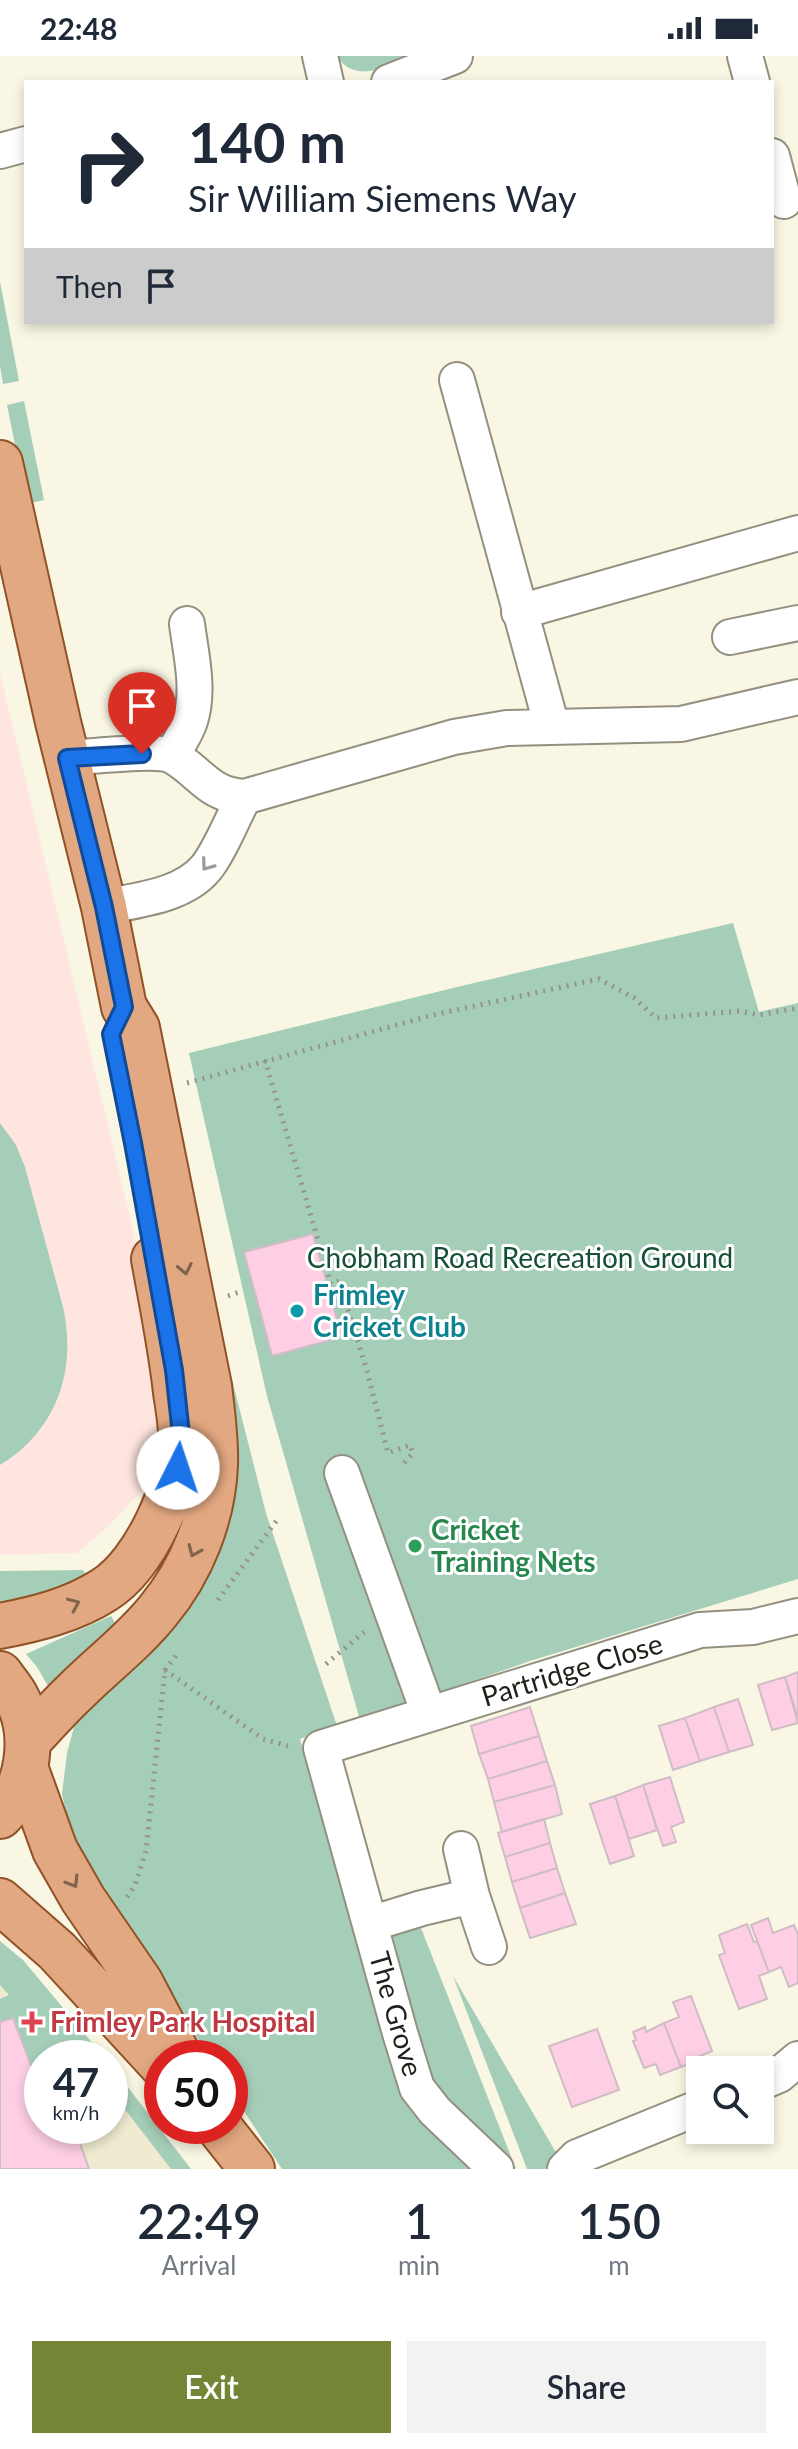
<!DOCTYPE html>
<style>
body{margin:0;font-family:Lato,sans-serif;background:#f2f2f3;color:#1f2937;height:100vh;display:flex;flex-direction:column;font-size:30px;white-space:nowrap}
*{box-sizing:border-box;margin:0}
p{font-size:26px;color:#747a83}
.icon{flex:none;width:44px;height:44px;fill:none;stroke:currentColor;stroke-width:2;stroke-linecap:round;stroke-linejoin:round}
.map{position:relative;height:2113px;overflow:hidden}
.details{display:flex;flex-direction:column;background:#fff;flex:1}
.details>*{flex:none}
.hud{position:absolute;left:24px;top:24px;width:750px;height:244px;border-radius:0px;box-shadow:0 4px 12px #0003;background:#fff;color:#1f2937;overflow:hidden}
.buttons{position:absolute;left:686px;top:2000px;display:grid;gap:16px}
.buttons a{display:grid;place-items:center;width:88px;height:88px;border-radius:0px;background:#fff;box-shadow:0 4px 12px #0003;font-size:40px}
.speed{position:absolute;left:24px;top:1984px;display:flex;gap:16px;font-size:40px;font-weight:700;text-align:center}
.speed>*{display:grid;place-content:center;width:104px;height:104px;border-radius:50%;background:#fff;box-shadow:0 4px 12px #0003;line-height:1}
.speed small{font-size:20px;font-weight:400}
.speed .limit{border:12px solid #d22;background:#fff;color:#111}
.pin{position:absolute;display:grid;place-items:center;width:68px;height:68px;color:#fff;margin:-82px -34px;border-radius:50% 50% 50% 0;rotate:-45deg;box-shadow:0 0 8px #0007}
.pin .icon{rotate:45deg}
.me{position:absolute;width:88px;margin:-44px;rotate:4deg;stroke-linejoin:round;filter:drop-shadow(0 0 6px #0008)}
.turn{display:flex;align-items:center;gap:28px;height:168px;padding:0 32px;font-size:36px}
.turn .icon{width:104px;height:104px;stroke-width:2.5}
.turn b{display:block;font-size:56px;line-height:68px}
.then{display:flex;align-items:center;height:76px;padding:0 32px;background:#0003;gap:16px;font-size:30px}
.eta{display:flex;justify-content:space-evenly;align-items:center;height:136px;text-align:center}
.eta b{font-size:48px;font-weight:600;line-height:56px}
.cta{display:flex;gap:16px;margin-top:auto;padding:16px 32px}
.cta a{flex:1;height:92px;border-radius:0px;background:#748535;color:#fff;font-size:32px;font-weight:600;line-height:92px;text-align:center}
.cta a+a{background:#f2f2f3;color:#1f2937}
.status{display:flex;justify-content:space-between;align-items:center;height:56px;padding:0 40px;background:#fff;direction:ltr}
.status svg{height:22px;fill:currentColor}
.map>svg:first-child{display:block}
</style>
<div class="status"><b>22:48</b><svg viewBox="0 0 49 12"><path d="M0 12V9h3v3zM5 12V6h3v6zM10 12V3h3v9zM15 12V0h3v12zM26 1h20v11H26zM47 4h2v5h-2z"/></svg></div>
<div class="map">
<svg width="798" height="2113" viewBox="0 0 798 2113">
<rect width="100%" height="100%" fill="#f9f6e4"/>
<!-- built -->
<path fill="#efead0" d="M0,1888l42,114v68h68v-46l75,89h-185z"/>
<!-- education -->
<path fill="#ffe5df" d="M0,617l152,637 6,105 -9,68 -41,43 -31,27 -77,2z"/>
<!-- green -->
<path fill="#a5ceb8" d="M337,0h72l1,2c-24,9 -56,26 -73,-2z
M0,226l19,99 -16,3 -3,-18z
M24,345l20,99 -17,4 -20,-99z
M733,867l26,89 39,-9v576l-268,82 -170,59 -93,-324 -78,-343 272,-67z
M0,1067l16,22 9,22 38,140c14,64 -6,123 -63,158z
M214,1253l52,204 71,213 -37,13 96,340c14,40 48,64 80,90h-194l-52,-79v-32h-20l-138,-219 -10,-45 5,-41 7,-26 11,-20 95,-93z
M83,1514l10,16 -93,25v-40z
M111,1560l6,10 -67,61 -2,-1 -11,-19 -11,-13z
M421,1872l95,241 -46,-42 -38,-45 -24,-77 -17,-68z
M0,1885l23,19 82,98h-63v19l-6,2 -22,-61 -14,4v-23l9,-4 -9,-10z
M453,1920l105,180 -13,13h-18z
M110,2008l81,105h-20l-61,-79z"/>
<!-- building -->
<path fill="#fdcee4" stroke="#cfbdc5" stroke-width="2" d="M313,1178l29,103 -70,19 -28,-104z
M798,1616v46l-13,-41z
M785,1621l13,46 -26,7 -14,-45z
M738,1643l15,46 -24,7 -15,-45z
M530,1651l9,29 -60,18 -8,-28z
M714,1651l15,45 -29,9 -15,-43z
M685,1662l15,43 -27,9 -14,-44z
M539,1680l8,25 -59,18 -9,-25z
M547,1705l8,24 -61,17 -6,-23z
M670,1721l14,45 -13,5 5,15 -13,4 -20,-61z
M555,1729l7,29 -60,18 -8,-30z
M643,1729l14,45 -28,9 -14,-43z
M615,1740l19,60 -24,8 -20,-60z
M544,1763l6,24 -45,14 -7,-24z
M550,1787l7,25 -45,14 -7,-25z
M557,1812l8,25 -45,15 -8,-26z
M565,1837l11,31 -46,14 -10,-30z
M768,1862l5,15 21,-8 4,9v49l-9,4 -8,-20 -12,5 -18,-47z
M747,1868l7,18 3,-1 12,31 -10,4 8,23 -28,10 -20,-54 6,-2 -6,-18z
M691,1940l21,55 -12,5 1,4 -20,7 -17,-44 15,-6 -6,-15z
M13,1962l23,61 6,-2v49h32l15,43h-89v-147z
M664,1967l17,44 -21,8 -4,-11 -12,4 -11,-27 3,-1 -3,-8 12,-5 1,5z
M597,1973l22,61 -47,17 -23,-61z"/>
<g fill="none" stroke-linecap="round" stroke-linejoin="round">
<defs>
<path id="minor" d="M320,0l6,26
M745,0l7,26
M389,26l66,-26
M0,95l26,-7
M772,100l12,45
M457,324l95,347
M519,556l279,-79
M730,581l68,-14
M172,700c6,-12 14,-23 18,-35 10,-31 1,-66 -3,-97
M67,702c21,-1 92,-10 107,-1 27,16 35,38 70,40l210,-60 53,-9 174,-4 117,-27
M104,851c33,-7 79,-11 102,-39 14,-17 27,-51 38,-71
M342,1417l87,241
M461,1793l11,47 17,51
M370,1868l52,-16 50,-12
M760,2027l19,-8 19,-16
M496,2113l-61,-58 -18,-23 -17,-55 -79,-285 379,-118 53,-3 45,-11
M565,2113l12,-12 123,-50"/>
<path id="major" d="M0,407l58,259 46,185 20,100 13,21 72,358c3,26 7,53 6,79 -2,52 -23,105 -57,146 -24,30 -56,54 -83,81 -16,15 -31,32 -46,48
M0,1570c36,-7 73,-16 104,-36 42,-26 77,-107 77,-155 0,-14 -3,-29 -5,-43 -5,-45 -14,-89 -22,-133
M0,1618c5,7 11,14 15,21 21,37 15,91 -15,121
M25,1711l30,83 28,49 57,83 40,76
M0,1845l57,50 105,114
M218,2070l34,43"/>
</defs>
<!-- minor casing -->
<use href="#minor" stroke="#939080" stroke-width="38"/>
<!-- major casing -->
<use href="#major" stroke="#915226" stroke-width="48"/>
<!-- path -->
<path stroke="#969488" stroke-width="5" stroke-dasharray="2 6" stroke-linecap="butt" d="M265,1004l66,224 8,-3 28,90 21,82 22,-8 3,8 -9,10
M187,1027l246,-68 166,-36 35,19 22,20 84,-7 19,4 39,-7
M228,1240l14,-5
M218,1544l59,-80
M326,1608l38,-32
M165,1614l98,69 25,7
M127,1841l8,-12 11,-34 19,-181 13,-17"/>
<!-- minor -->
<use href="#minor" stroke="#fff" stroke-width="34"/>
<!-- major -->
<use href="#major" stroke="#e2a881" stroke-width="44"/>
</g>
<!-- one-way arrows -->
<defs><path id="oneway-chevron" d="M-2-3.5L2.5 0L-2 3.5" fill="none" stroke-width="1.6" stroke-linecap="round" stroke-linejoin="round" transform="scale(2)"/></defs>
<use stroke="#9b9a98" href="#oneway-chevron" transform="translate(207 809) rotate(126)"/>
<g stroke="#81644d">
<use href="#oneway-chevron" transform="translate(185 1213) rotate(78)"/>
<use href="#oneway-chevron" transform="translate(194 1495) rotate(113)"/>
<use href="#oneway-chevron" transform="translate(74 1548) rotate(-24)"/>
<use href="#oneway-chevron" transform="translate(73 1826) rotate(59)"/>
</g>
<g fill="none" stroke-linecap="round" stroke-linejoin="round">
<defs>
<path id="route" d="M142,698l-75,4 37,149 20,100 -13,27 22,109 41,227 7,64 -3,34"/>
</defs>
<!-- route casing -->
<use href="#route" stroke="#114b97" stroke-width="20"/>
<!-- route -->
<use href="#route" stroke="#1a73e8" stroke-width="14"/>
</g>
<!-- markers -->
<circle fill="#0f9aa8" stroke="#fff" stroke-width="3" cx="297" cy="1255" r="8"/>
<circle fill="#2e9e5b" stroke="#fff" stroke-width="3" cx="415" cy="1490" r="8"/>
<path fill="#e0444e" stroke="#fff" stroke-width="3" d="M28 1954h8v8h8v8h-8v8h-8v-8h-8v-8h8z"/>
<g text-anchor="middle" stroke-width="6" stroke-linejoin="round" paint-order="stroke">
<!-- park labels -->
<g font-size="28" fill="#164f37" stroke="#fff">
<text x="520" y="1212">Chobham Road Recreation Ground</text>
</g>
<!-- culture labels -->
<g font-size="28" font-weight="bold" fill="#0d838f" stroke="#fff" text-anchor="start">
<text x="313" y="1249">Frimley<tspan x="313" dy="32">Cricket Club</tspan></text>
</g>
<!-- leisure labels -->
<g font-size="28" font-weight="bold" fill="#27864d" stroke="#fff" text-anchor="start">
<text x="431" y="1484">Cricket<tspan x="431" dy="32">Training Nets</tspan></text>
</g>
<!-- street labels -->
<g font-size="28" fill="#201f19" stroke="#fff">
<text transform="translate(572 1614) rotate(-17)" y="10">Partridge Close</text>
<text transform="translate(396 1958) rotate(74)" y="10">The Grove</text>
</g>
<!-- health labels -->
<g font-size="28" font-weight="bold" fill="#be3a42" stroke="#fff" text-anchor="start">
<text x="50" y="1976">Frimley Park Hospital</text>
</g>
</g>
</svg>
<div class="buttons">
<a><svg class="icon" aria-label="search" viewBox="0 0 24 24"><circle cx="10" cy="10" r="6"/><path d="M15 15l6 6"/></svg></a>
</div>
<div class="speed"><div>47<small>km/h</small></div><div class="limit">50</div></div>
<div class="pin" style="left:142px;top:698px;background:#d93025"><svg class="icon" aria-label="arrive" viewBox="0 0 24 24"><path d="M6 21V4h12l-3 4 3 4H6"/></svg></div>
<svg class="me" style="left:178px;top:1412px" viewBox="-20 -20 40 40"><circle r="19" fill="#fff"/><path d="M0-13L10 11 0 6-10 11z" fill="#1a73e8"/></svg>
<div class="hud">
<div class="turn"><svg class="icon" aria-label="right" viewBox="0 0 24 24"><path d="M7 20v-9h11M14 6l5 5-5 5"/></svg><div><b>140 m</b>Sir William Siemens Way</div></div>
<div class="then">Then<svg class="icon" aria-label="arrive" viewBox="0 0 24 24"><path d="M6 21V4h12l-3 4 3 4H6"/></svg></div>
</div>
</div>
<section class="details">
<div class="eta">
<div><b>22:49</b><p>Arrival</p></div>
<div><b>1</b><p>min</p></div>
<div><b>150</b><p>m</p></div>
</div>
<div class="cta"><a>Exit</a><a>Share</a></div>
</section>
